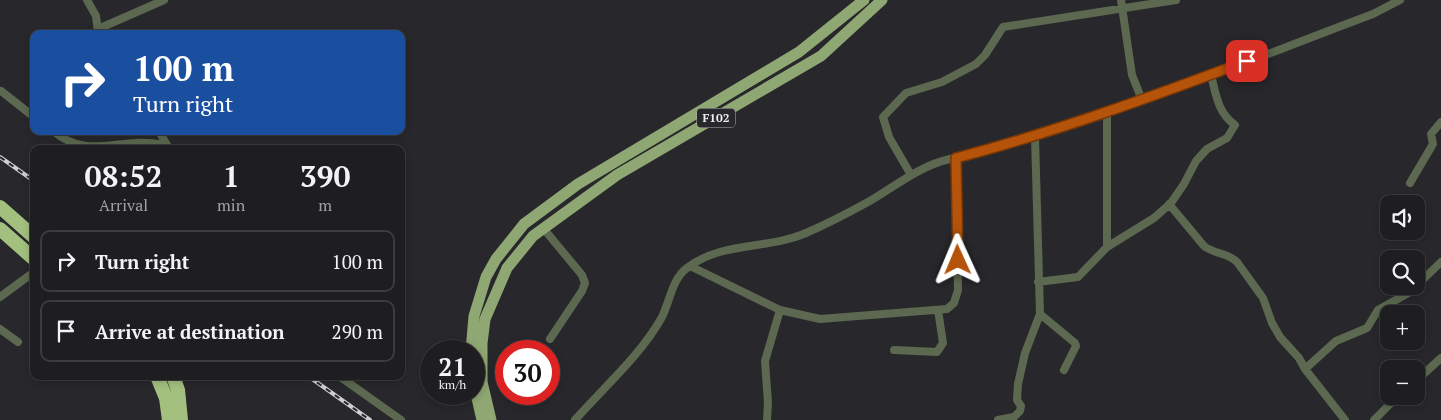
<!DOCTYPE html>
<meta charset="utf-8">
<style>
body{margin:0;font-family:"PT Serif",serif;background:#26272a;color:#f1f3f6;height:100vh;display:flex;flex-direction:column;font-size:19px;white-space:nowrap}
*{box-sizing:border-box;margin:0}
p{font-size:16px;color:#a1a2a5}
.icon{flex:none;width:28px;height:28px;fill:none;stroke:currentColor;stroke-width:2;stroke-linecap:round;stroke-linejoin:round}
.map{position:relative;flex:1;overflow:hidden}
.details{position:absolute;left:30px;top:145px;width:375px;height:235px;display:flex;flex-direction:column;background:#1e1e21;border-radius:10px;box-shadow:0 2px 8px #0003,0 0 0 1px #3c3c3f}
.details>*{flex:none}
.top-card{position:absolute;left:30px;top:30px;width:375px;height:105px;border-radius:10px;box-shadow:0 2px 8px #0003,0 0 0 1px #3c3c3f;background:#1a4fa0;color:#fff;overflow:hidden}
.fabs{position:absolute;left:1380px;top:195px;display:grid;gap:10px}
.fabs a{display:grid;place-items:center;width:45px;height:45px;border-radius:10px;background:#1e1e21;box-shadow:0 2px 8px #0003,0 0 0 1px #3c3c3f;font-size:25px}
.speed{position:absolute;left:420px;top:340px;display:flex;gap:10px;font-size:25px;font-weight:700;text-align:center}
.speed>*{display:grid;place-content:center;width:65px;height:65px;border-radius:50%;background:#1e1e21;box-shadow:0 2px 8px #0003,0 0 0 1px #3c3c3f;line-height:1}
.speed small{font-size:12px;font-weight:400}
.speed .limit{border:8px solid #d22;background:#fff;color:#111}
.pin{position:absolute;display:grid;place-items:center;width:42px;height:42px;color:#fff;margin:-21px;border-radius:10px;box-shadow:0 2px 8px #0006}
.me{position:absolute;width:55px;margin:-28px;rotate:359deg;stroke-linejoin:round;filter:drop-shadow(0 0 4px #0008)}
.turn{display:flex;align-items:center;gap:18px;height:105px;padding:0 20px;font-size:22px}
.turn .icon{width:65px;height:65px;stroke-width:2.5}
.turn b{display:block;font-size:35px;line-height:42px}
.eta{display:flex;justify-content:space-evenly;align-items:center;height:85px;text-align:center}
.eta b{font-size:30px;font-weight:700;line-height:35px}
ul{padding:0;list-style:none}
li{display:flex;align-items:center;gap:15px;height:62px;margin:0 10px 8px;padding:0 10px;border:2px solid #3c3c3f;border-radius:10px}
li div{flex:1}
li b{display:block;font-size:19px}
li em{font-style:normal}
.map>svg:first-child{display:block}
</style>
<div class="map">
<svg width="1441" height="420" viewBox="0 0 1441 420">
<rect width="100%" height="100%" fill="#28282c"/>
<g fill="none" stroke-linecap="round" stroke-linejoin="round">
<!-- street -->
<path stroke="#5c684f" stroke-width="8" d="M87,0l9,16 2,16
M1121,0l11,75 10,25
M98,29l66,-29
M1,91l33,26
M53,131c28,23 49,14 82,12 11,-1 22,1 32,2
M159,131l9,16
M911,175l-22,-38 -6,-20 23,-24 36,-11 34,-18 9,-9 18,-28 173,-27
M1410,183l23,-39 -2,-10 10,-12
M1169,204l35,42c10,8 24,7 33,16l26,36 9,25 8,14 19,21 6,11 40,51
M543,228l39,47 3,8 -3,8 -32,48
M1107,247v-133
M690,266l90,44 40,9 127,-10 7,-6 4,-13 -2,-132
M1038,282l40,-5 29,-30 47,-29 17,-15 13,-19 12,-23 11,-12 20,-11 8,-13c-17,-12 -19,-30 -24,-50
M0,297l34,-25
M1040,314l35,29 1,3 -12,24
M0,329l18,13
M894,350l43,2 6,-9 -5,-33
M1305,369l31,-28 31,-13 11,-18 32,-18 31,-30
M339,376l62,44
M1416,381l25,-23
M575,420c29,-33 66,-65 87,-103 8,-16 10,-38 25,-49 35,-27 79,-18 119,-35 21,-9 42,-20 62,-31 26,-15 53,-37 82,-43 145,-34 284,-93 423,-145l27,-14
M767,420l1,-17 -3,-42 15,-51
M998,420l16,-3 6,-6 1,-5 -4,-6 1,-16 7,-31 15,-39 -5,-177
M1374,420l24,-24"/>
<!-- primary -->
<path stroke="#8fa772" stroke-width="11" d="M471,351l3,-35 12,-39 10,-18 28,-35 54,-40 221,-132 65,-52
M474,385l8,35
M491,420l-9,-38v-39l3,-24 22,-51 26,-32 84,-61 204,-119 61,-56"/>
<!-- highway -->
<path stroke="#a3c07f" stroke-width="14" d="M0,207l34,30
M0,229l34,30
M157,376l9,22 3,22
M173,376l5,14 3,30"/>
<defs>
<path id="rail" d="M0,157l34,24
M308,376l62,44"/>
</defs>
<!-- rail casing -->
<use href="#rail" stroke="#cfcfd1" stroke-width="4"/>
<!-- rail -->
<use href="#rail" stroke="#28282c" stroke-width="2" stroke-dasharray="5.5" stroke-linecap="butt"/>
</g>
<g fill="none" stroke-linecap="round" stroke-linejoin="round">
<defs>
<path id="route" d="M958,260l-2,-102c99,-26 195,-61 291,-97"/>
</defs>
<!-- route casing -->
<use href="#route" stroke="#753606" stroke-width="12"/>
<!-- route -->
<use href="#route" stroke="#b45309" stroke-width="9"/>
</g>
<g text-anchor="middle" stroke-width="5" stroke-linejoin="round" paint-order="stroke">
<!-- shield labels -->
<rect fill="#28282c" stroke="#b3b3b5" stroke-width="1" x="697" y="108.5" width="38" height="19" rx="4"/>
<g font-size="12" font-weight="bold" fill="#eeeef0">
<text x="716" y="122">F102</text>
</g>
</g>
</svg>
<div class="fabs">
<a><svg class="icon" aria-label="sound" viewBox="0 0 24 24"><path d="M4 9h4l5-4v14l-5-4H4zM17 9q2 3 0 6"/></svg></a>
<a><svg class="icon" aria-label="search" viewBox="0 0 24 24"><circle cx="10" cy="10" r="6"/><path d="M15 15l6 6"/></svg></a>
<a>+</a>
<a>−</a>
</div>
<div class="speed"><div>21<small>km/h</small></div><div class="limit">30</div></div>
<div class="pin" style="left:1247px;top:61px;background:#d93025"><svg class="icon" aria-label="arrive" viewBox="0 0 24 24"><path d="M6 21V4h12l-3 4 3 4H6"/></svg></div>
<svg class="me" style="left:958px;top:260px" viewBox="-20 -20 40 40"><path d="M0-17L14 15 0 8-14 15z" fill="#b45309" stroke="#fff" stroke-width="4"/></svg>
<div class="top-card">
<div class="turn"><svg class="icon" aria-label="right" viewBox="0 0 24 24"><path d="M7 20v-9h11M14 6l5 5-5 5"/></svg><div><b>100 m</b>Turn right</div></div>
</div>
<section class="details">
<div class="eta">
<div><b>08:52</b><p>Arrival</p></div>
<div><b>1</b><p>min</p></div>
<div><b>390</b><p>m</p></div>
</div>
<ul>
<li><svg class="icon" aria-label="right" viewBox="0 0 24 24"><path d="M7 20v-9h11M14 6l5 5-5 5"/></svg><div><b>Turn right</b></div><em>100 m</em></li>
<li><svg class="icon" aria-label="arrive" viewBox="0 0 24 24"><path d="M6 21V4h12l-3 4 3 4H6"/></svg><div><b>Arrive at destination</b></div><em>290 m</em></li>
</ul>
</section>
</div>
